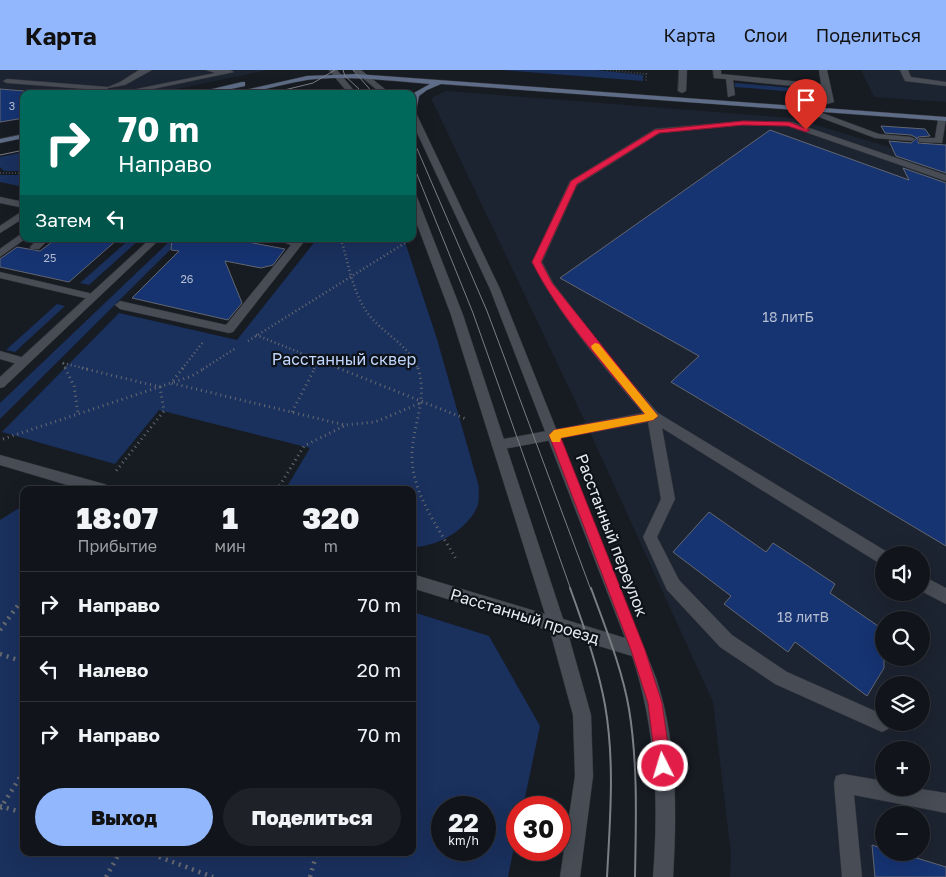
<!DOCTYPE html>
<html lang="ru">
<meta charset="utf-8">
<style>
body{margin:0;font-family:"Golos Text",sans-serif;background:#1e2127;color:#f1f3f6;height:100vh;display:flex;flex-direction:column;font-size:19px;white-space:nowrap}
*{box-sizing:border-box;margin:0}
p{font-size:16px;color:#9c9ea2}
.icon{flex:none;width:28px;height:28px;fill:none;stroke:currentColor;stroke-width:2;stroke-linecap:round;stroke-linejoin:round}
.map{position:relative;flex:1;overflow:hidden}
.side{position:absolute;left:20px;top:416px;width:396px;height:370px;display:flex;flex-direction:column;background:#11141a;border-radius:10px;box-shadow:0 5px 20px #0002,0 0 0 1px #303339}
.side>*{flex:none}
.hud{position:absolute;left:20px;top:20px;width:396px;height:152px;border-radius:10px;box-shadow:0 5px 20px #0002,0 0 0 1px #303339;background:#00695c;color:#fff;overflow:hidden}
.tools{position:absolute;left:875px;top:476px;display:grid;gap:10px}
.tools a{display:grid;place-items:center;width:55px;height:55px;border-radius:50%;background:#11141a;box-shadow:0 5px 20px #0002,0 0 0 1px #303339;font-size:25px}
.speed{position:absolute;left:431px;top:726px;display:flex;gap:10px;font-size:25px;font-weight:700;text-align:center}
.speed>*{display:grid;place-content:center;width:65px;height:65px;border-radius:50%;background:#11141a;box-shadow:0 5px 20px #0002,0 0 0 1px #303339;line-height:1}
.speed small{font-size:12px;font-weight:400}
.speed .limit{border:8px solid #d22;background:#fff;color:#111}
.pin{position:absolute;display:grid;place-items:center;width:42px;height:42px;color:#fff;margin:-51px -21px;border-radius:50% 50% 50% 0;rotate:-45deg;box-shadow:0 0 5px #0007}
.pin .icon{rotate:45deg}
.me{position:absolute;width:55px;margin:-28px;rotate:355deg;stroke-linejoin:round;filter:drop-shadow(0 0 4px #0008)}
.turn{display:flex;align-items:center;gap:18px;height:105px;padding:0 15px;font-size:22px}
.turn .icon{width:65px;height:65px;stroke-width:2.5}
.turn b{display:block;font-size:35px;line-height:42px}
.then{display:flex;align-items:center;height:48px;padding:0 15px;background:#0003;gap:10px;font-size:19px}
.eta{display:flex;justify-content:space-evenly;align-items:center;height:85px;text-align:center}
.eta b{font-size:30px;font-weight:800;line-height:35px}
.button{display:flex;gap:10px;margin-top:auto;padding:10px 15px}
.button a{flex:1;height:58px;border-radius:30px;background:#93b7fd;color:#111;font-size:20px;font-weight:800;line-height:58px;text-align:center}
.button a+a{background:#1e2127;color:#f1f3f6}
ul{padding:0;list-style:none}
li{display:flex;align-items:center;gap:15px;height:65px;padding:0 15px;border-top:1px solid #303339}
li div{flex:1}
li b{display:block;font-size:19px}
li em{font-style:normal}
header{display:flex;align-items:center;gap:30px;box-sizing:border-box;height:70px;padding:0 25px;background:#93b7fd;color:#111}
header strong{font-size:24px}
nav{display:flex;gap:28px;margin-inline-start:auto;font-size:18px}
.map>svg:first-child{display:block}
</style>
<header>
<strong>Карта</strong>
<nav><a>Карта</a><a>Слои</a><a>Поделиться</a></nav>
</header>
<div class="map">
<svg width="946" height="807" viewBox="0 0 946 807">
<rect width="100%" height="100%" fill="#171b22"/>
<!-- built -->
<path fill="#1d2431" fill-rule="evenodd" d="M0,0h268l-116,24h-128v25l-24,4z
M861,0h85v32l-72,-5z
M446,21l346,27 154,46v713h-216l1,-22 -18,-153 -125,-274 -157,-330zM884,485h37v37h-37zM884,550h37v38h-37zM884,615h37v37h-37zM884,680h37v38h-37zM884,745h37v37h-37z"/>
<!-- green -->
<path fill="#1a305d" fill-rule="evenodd" d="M502,0h94l47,5v6z
M735,13l71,6 15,5 -86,-7z
M24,82v19h-20l-4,-4v-10z
M0,105h24v12l-24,-5z
M130,169h10l-51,46 -9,-2z
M172,169h9l-181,180v-16z
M317,169h87l33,100 42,148c-1,6 1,14 -2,20 -10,23 -40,40 -64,40l-1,-57h-127l25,-42 -151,-38 -44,54 -113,-32 117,-119 118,27z
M57,234l8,2 -50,46 -9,-2z
M24,435v347h388l1,-240 76,24 51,90 -17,81 -5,1 -1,24 -9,45h-508v-357zM442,738h43v42h-43z"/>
<!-- building -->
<path fill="#163372" stroke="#626670" d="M0,19l24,2v27l-24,4z
M881,56l44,3 5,7 -12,1v6l28,2v28l-50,-17 -7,-15 22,2 6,-5 -6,-3 -26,-2z
M770,60l139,50 -6,-12 43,15v363l-275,-164 28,-26 -139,-78z
M56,169h62l-49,43 -69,-15v-8l17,-12 23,4z
M172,169h60l53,10 -12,16 -12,3 -36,-7 17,42 -14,17 -96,-22 47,-47 -8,-1z
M709,442l57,40 7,-9 29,19 33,22 -5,9 54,37v38l-17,28 -72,-54 -7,10 -64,-48 7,-8 -58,-44z
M872,775l12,4v3h13l49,15v10h-71z"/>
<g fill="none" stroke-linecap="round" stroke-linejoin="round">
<defs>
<path id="service" d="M139,0h13l-27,15 -17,3 -5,6h-9l5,-4 -92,-7 -4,-2 4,-2 101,8 12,-5z
M206,0h24l4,2 -105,22h-17l103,-21z
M679,0h8l-1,21 -4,2 -4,-2z
M713,0h8v4l100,10 -2,-14h8l7,32 -7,2 -5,-15 -89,-9 2,15 -7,2 -2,-18 -12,-1z
M900,0h8l3,7 35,5v4l-41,-5z
M806,37l73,27 32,3 4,2 -4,2 -36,-3 -72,-27 -1,-2z
M942,47l4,2 -4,24 -23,-1v-4h16l3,-19z
M743,51l49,1 154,53v6l-158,-55 -45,-1 -83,8 -83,52 -35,77 11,21 60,78 45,52 231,140 1,2h-6v10l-5,-2 -217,-135 13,71 -18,38 22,43 53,55 55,37 97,43v7l7,1 -3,6 -6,3 -107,-48 -55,-37 -53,-57 -24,-53 18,-38 -13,-77 -150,28 -7,-5 7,-5 145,-27c-39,-46 -84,-97 -111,-151l38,-81 85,-52z
M0,127l24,5v6l-24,-5z
M24,140v8l-24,15v-7z
M24,162l1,7 -25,18v-8z
M38,169h11l-10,10h-8l-1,-2z
M273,169h19l11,4 -70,89 -4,1 -109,-24 -5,-4 5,-4 106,24 65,-80z
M0,202l93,22 5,3 -5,3 -93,-22z
M0,281l28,8 2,3 -6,4 -24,-7z
M921,505l25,13v16l-25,-13z
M843,704l41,7v7h31l31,5v20l-92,-18 8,82h-20l-8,-94 2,-7z"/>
<path id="minor" d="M329,0h8l20,24h-8z
M353,0h8l30,24h-9z
M412,41l4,2 84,176 156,389c21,63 21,133 17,199h-20c6,-75 3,-149 -21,-221l-63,-19 22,78 2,61 -13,101h-20l15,-101 -2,-61 -23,-84 -138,-43v-14l133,40 -94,-299 -39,-104v-17l5,3 46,118 100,304 62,19 -135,-349 -78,-167z
M150,169h10l-156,148 -4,1v-11z
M0,385l104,29 5,2 2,4h-27l-84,-25z"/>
<path id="secondary" d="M356,4l590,43v4l-505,-37 -14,6 -8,6 -3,15 -4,2v-19l18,-10c-41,-3 -83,-9 -123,-4 -27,4 -52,14 -80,14l80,-18z
M242,12h3v4l-38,8h-16z
M24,64v4l-24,5v-4z"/>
</defs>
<!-- service casing -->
<use href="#service" stroke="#32343a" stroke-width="1"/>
<!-- minor casing -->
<use href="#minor" stroke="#32343a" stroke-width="1"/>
<!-- secondary casing -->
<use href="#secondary" stroke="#32343a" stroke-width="1"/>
<!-- path-far3 -->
<path stroke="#676b71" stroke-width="2" stroke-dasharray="0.5 2.5" stroke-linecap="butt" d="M607,0l39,4v7
M0,103h24"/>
<!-- path-far2 -->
<path stroke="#676b71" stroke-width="2.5" stroke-dasharray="1 3" stroke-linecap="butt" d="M341,169c8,25 11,54 28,76 15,19 40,30 49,54
M256,265l85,34
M248,271l160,-100
M63,293l24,6
M63,293l3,6
M182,299l21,-27
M203,299l33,-21
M314,299l4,-8"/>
<!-- path-far1 -->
<path stroke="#676b71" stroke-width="3" stroke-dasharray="1 4" stroke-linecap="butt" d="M65,298l9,18 4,28
M82,298l78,19 4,24 -48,60
M183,298l-12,15 174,42 30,-3 48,-20
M338,298l128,51
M418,298c10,31 -5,56 -6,86 -1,38 26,73 44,105
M292,342l23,-44
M3,369l189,-63 13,-8
M277,420l27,-44 40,-20"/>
<!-- path -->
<path stroke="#676b71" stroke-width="4.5" stroke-dasharray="2 5" stroke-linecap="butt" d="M0,560l24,-33
M0,584l24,8
M0,736l24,7
M0,739l24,-38
M146,782l67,25
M106,807l14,-25
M310,807l7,-25"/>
<!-- service -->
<use href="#service" fill="#474c55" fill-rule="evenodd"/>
<!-- minor -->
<use href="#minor" fill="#474c55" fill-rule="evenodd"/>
<!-- secondary -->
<use href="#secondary" fill="#5e6c87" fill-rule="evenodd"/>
<!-- tram-far1 -->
<path stroke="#7b7e84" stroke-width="1" d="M343,0l2,6 14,13
M353,0l21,24
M296,22l37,2
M268,24l45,-11 22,-13
M412,67l75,174 104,279
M0,85l24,-5
M412,92l61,151 98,277"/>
<!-- tram -->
<path stroke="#7b7e84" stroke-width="2" d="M570,518c14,38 28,78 35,117 10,57 5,115 2,172
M591,518c14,39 31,80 38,121 9,55 7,112 6,168"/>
</g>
<!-- route -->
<path fill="#e11d48" stroke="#92132f" d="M743,51l46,1 21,8 -4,2 -18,-6 -45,-1 -84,8 -82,51 -36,78 11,21 106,133 -5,4 -92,18 84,212 17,53 9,63 -2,6 -6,2 -5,-2 -2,-6 -8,-63 -17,-53 -82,-215 5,-5 91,-16c-40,-48 -85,-97 -113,-152l39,-81 84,-51z"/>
<!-- slow -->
<path fill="#f59e0b" d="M595,273l4,1 59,72 -5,4 -92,18 -1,4h-8l-3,-7 5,-5 91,-16 -53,-65 -1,-3z"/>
<g text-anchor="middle" stroke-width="4.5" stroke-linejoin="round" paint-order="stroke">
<!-- far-number labels -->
<g font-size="11" fill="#b4bdd0">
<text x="12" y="40">3</text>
<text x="50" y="192">25</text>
<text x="187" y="213">26</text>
</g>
<!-- number labels -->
<g font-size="14" fill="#b4bdd0">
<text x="788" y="252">18 литБ</text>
<text x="803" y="552">18 литВ</text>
</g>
<!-- park labels -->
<g font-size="16" fill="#c1d6fd" stroke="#0e1219">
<text x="344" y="295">Расстанный сквер</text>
</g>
<!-- street labels -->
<g font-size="16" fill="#e8ebf0" stroke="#0e1219">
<text transform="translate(612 465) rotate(69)" y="6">Расстанный переулок</text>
<text transform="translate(525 546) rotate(17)" y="6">Расстанный проезд</text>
</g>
</g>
</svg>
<div class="tools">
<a><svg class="icon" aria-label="sound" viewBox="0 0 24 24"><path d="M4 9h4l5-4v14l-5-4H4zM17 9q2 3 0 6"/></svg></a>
<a><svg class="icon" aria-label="search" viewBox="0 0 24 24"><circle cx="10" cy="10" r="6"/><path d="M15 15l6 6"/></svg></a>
<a><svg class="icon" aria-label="layers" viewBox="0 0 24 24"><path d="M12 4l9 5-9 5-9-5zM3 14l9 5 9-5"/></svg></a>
<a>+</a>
<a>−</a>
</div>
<div class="speed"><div>22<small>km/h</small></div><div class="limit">30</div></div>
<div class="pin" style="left:806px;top:60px;background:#d93025"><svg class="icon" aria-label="arrive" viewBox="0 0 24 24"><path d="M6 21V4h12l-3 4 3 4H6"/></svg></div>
<svg class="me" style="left:663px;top:696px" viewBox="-20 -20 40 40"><circle r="17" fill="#e11d48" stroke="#fff" stroke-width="3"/><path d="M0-11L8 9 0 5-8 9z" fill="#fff"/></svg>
<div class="hud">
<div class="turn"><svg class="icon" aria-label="right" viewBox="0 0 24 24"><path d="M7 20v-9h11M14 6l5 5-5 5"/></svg><div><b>70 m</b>Направо</div></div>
<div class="then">Затем<svg class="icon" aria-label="left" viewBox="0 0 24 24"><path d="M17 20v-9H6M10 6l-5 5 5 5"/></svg></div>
</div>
<section class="side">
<div class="eta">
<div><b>18:07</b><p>Прибытие</p></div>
<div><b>1</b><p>мин</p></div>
<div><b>320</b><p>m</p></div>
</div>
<ul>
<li><svg class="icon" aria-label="right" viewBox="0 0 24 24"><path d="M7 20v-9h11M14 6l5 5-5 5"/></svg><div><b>Направо</b></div><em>70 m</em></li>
<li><svg class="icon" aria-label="left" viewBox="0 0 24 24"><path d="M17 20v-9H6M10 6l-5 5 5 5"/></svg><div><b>Налево</b></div><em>20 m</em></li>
<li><svg class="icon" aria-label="right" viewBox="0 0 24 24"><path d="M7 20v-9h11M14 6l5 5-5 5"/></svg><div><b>Направо</b></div><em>70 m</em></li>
</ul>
<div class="button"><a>Выход</a><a>Поделиться</a></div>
</section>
</div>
